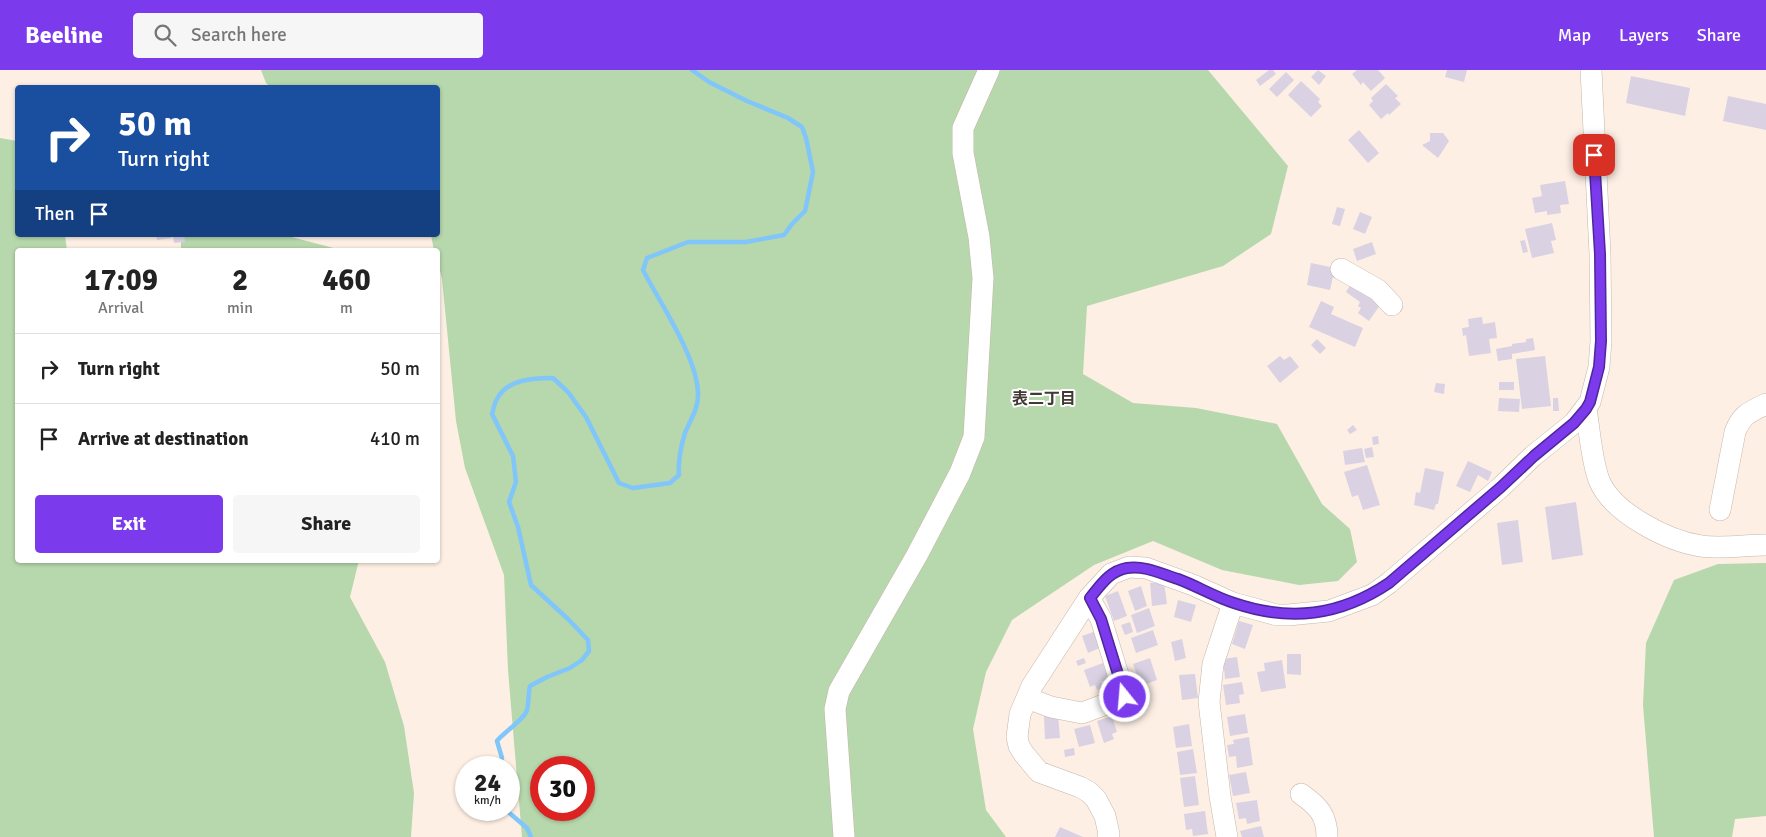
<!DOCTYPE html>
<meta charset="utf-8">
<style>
body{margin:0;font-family:Signika,"Noto Sans JP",sans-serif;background:#f6f6f6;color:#222;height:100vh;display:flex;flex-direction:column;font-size:19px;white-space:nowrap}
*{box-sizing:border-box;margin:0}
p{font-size:16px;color:#767676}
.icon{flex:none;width:28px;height:28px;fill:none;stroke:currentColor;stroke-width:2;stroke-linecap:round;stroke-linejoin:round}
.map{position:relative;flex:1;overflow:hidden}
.drawer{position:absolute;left:15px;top:178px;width:425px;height:315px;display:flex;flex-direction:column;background:#fff;border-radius:5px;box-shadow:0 1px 4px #0004}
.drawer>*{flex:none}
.banner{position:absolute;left:15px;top:15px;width:425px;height:152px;border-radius:5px;box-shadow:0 1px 4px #0004;background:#1a4fa0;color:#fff;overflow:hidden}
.speed{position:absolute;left:455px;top:686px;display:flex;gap:10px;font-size:25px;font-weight:700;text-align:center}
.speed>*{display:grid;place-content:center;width:65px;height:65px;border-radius:50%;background:#fff;box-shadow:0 1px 4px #0004;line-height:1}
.speed small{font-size:12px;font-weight:400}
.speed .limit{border:8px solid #d22;background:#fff;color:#111}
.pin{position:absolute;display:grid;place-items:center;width:42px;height:42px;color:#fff;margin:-21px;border-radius:10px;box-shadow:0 2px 8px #0006}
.me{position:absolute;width:55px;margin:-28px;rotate:343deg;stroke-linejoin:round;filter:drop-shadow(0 0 4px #0008)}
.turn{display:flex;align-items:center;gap:18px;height:105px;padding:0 20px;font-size:22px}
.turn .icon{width:65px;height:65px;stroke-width:2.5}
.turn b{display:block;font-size:35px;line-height:42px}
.then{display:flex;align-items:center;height:48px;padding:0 20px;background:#0003;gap:10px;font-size:19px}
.eta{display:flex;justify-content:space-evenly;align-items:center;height:85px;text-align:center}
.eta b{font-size:30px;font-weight:700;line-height:35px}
.cta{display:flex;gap:10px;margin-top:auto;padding:10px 20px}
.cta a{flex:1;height:58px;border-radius:5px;background:#7c3aed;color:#fff;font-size:20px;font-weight:700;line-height:58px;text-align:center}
.cta a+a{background:#f6f6f6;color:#222}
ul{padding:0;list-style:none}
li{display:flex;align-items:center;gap:15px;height:70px;padding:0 20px;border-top:1px solid #e0e0e0}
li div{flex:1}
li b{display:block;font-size:19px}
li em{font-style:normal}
header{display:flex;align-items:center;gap:30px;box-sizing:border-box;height:70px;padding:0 25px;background:#7c3aed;color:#fff}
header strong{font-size:24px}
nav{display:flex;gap:28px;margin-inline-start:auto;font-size:18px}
.search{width:350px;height:45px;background:#f6f6f6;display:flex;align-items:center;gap:12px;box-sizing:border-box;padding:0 18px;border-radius:5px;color:#767676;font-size:19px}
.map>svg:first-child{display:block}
</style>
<header>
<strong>Beeline</strong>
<div class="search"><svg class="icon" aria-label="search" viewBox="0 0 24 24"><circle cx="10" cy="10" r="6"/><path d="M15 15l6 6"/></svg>Search here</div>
<nav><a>Map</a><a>Layers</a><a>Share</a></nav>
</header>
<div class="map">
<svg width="1766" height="767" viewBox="0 0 1766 767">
<rect width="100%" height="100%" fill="#fdefe4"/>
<!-- green -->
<path fill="#b7d7ac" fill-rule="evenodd" d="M261,0h947l80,96 -17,68 -48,32 -136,40 -4,68 50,29 63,5 81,16 45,80 28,25 7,33 -19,19 -39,4 -77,-15 -69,-29 -59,24 -82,55 -26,52 -13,57 13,81 20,27h-484l-14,-167 -4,-95 -39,-107 -9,-47 -14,-142 -4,-17v-12h-4l-3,-15h7v-147l-167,-1 -5,-4zM541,698h43v42h-43z
M0,68l17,3 1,94h47l2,15h-49v310h341l-9,37 35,65 19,64 10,67 -3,44h-411z
M181,165h103l57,15h-160z
M1766,493v253l-31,3 -3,18h-78l-11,-132 3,-62 28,-63 44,-16z"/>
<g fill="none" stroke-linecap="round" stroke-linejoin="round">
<!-- stream -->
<path stroke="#81c6fa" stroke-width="4.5" d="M497,698l5,-10 -5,-17c7,-9 27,-21 30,-31 2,-7 1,-16 3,-24l17,-9 23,-9 12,-8 7,-9 -1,-11 -19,-20 -38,-35 -13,-58 -9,-25 7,-20 -3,-26 -21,-42c2,-5 2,-11 5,-15 10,-20 37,-21 56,-21l15,14 18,25 33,66 14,5 37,-5 9,-8c-1,-13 2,-29 6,-42 5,-13 14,-25 13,-40 -1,-36 -38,-90 -55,-123l4,-12 41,-16h58l38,-7 8,-11 13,-13 8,-39 -7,-34 -4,-11 -14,-9 -41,-17 -38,-19 -17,-12
M506,740l21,18 4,9"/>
</g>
<!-- building -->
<path fill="#dad2e3" d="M1269,0h4l3,4 -16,12 -4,-6z
M1318,0l8,6 -7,9 -8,-8z
M1357,0h21l7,8 -14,13 -8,-9 -2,3 -9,-11z
M1447,0h20l-3,12 -19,-5z
M1286,2l8,8 -17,17 -8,-8z
M1631,6l59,12 -5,28 -59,-13z
M1301,11l19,18 -2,3 4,4 -11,11 -23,-22z
M1386,14l12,12 -3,2 6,6 -12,11 -1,-2 -7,6 -12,-14 4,-4 -2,-3z
M1728,26l38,8v26l-43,-9z
M1359,60l20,23 -11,10 -20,-23z
M1430,63h13l6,8 -11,17 -16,-13 8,-4z
M1565,111l4,23 -9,1 1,8 -14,2v-4l-12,2 -3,-15 10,-2 -2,-11z
M1337,137l8,2 -5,17 -8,-2z
M1360,142l12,5 -7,17 -12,-5z
M1552,153l4,17 -5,1 3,12 -22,5 -7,-29z
M156,165h14l1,3 -14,2z
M173,165h11l1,7 -11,1z
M1525,170l3,12 -5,1 -3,-12z
M1372,172l4,12 -19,7 -4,-12z
M1311,193l24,5 -5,22 -23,-5z
M1351,214l29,21 -11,16 -11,-8 3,-5 -3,-2 2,-4 -14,-10z
M1321,231l13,6 -3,7 32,14 -8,19 -46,-20z
M1482,247l1,7 12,-2 2,16 -8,1 2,14 -22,3 -3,-21 -3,1 -1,-8 7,-1 -1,-8z
M1533,268l2,12 -23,4v5l-14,2 -2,-12 16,-3v-2l14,-2v-3z
M1317,269l9,9 -6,6 -9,-9z
M1280,286l4,4 6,-4 9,11 -19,16 -13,-17z
M1545,286l6,50 -29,3 -6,-50z
M1499,312h15v8h-15z
M1436,313l9,1 -1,10 -10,-2z
M1499,328l21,1 -1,13 -21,-1z
M1553,328h5l1,13h-6z
M1353,355l4,5 -7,4 -3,-4z
M1378,366l1,8 -6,1 -1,-8z
M1372,377l2,10 -8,1 -2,-9z
M1362,378l3,14 -20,3 -2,-14z
M1468,391l24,11 -4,9 -10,-6 -8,17 -14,-6z
M1367,395l13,40 -17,5 -5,-15 -6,2 -8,-25z
M1425,398l19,4 -6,32h-2l-2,6 -20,-5 2,-13 4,1z
M1576,432l7,53 -31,5 -7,-53z
M1518,450l5,42 -21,3 -5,-42z
M1164,512l3,22 -15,2 -2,-23z
M1141,516l6,20 -12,5 -7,-20z
M1118,521l9,25 -13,5 -9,-25z
M1178,530l18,5 -5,17 -17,-5z
M1149,538l6,18 -18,7 -6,-18z
M1239,551l14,4 -8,24 -13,-5z
M1130,552l3,10 -8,3 -4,-10z
M1153,560l5,15 -22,8 -5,-15z
M1096,561l6,16 -14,6 -6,-17z
M1182,569l4,19 -11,3 -4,-19z
M1287,584h14v21l-14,-1z
M1237,587l3,20 -15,2 -2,-20z
M1084,588l2,5 -8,3 -2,-5z
M1150,588l7,22 -16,6 -8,-22z
M1282,590l4,28 -25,4 -4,-20 8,-1 -1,-8z
M1103,593l6,16 -8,3 3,5 -7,3 -2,-5 -5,2 -6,-17z
M1195,604l3,24 -16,2 -3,-25z
M1242,612l2,12 -5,1 1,8 -14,2 -3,-20z
M1245,644l3,19 -18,3 -3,-19z
M1058,645l2,23 -15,1 -1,-23z
M1112,646l5,16 -5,2 2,5 -10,4 -7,-22z
M1189,654l3,22 -16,2 -3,-21z
M1090,655l5,18 -16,4 -5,-18z
M1249,667l4,28 -16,3 -1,-12 -7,1 -2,-12 7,-1 -1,-4z
M1074,678l1,7 -10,2 -1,-7z
M1193,679l4,24 -17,2 -3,-23z
M1246,702l4,21 -17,3 -4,-21z
M1195,706l4,29 -15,2 -4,-29z
M1257,730l3,21 -13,3 -1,-6 -7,1 -3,-16z
M1205,741l3,23 -15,2 -1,-7 -6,1 -2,-16z
M1261,756l3,11h-22l-2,-6z
M1060,757l23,10h-28z"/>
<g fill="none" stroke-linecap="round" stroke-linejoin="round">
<defs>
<path id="minor" d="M1341,199l37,21 14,15
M1586,339c4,23 5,49 13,71 13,33 69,61 102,66 22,3 44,-1 65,-1
M1720,440l15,-78c7,-18 15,-20 31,-28
M1027,628l24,9 31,6 43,-16 -24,-78 -12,-21
M1301,724c17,12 26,21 26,43
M844,767l-9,-128 4,-18 78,-136 43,-82 14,-36 9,-159 -4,-41 -16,-84v-25l26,-58
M1108,767l1,-3 -4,-18 -9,-17 -7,-7 -9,-5 -41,-15 -15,-18 -5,-8 -2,-9 3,-23 12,-28 57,-88 22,-24 18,-7 17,1 47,17 40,18 44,12h11l41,-4 43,-16 17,-12 112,-96 32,-31 41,-33 16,-21 9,-35 2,-26 -1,-87 -9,-184
M1227,767l-7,-41 -11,-94 4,-38 20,-61"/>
</defs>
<!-- minor casing -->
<use href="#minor" stroke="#c7b6aa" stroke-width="22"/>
<!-- minor -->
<use href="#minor" stroke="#fff" stroke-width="21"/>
</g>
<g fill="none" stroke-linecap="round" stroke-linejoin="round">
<defs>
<path id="route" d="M1125,627l-24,-78 -11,-21c10,-12 19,-27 37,-30 17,-3 35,6 51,11 19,7 37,18 56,24 56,19 106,13 155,-20l112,-96 33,-31 40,-33 12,-14 4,-7 9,-35 2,-26 -1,-87 -6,-99"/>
</defs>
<!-- route casing -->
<use href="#route" stroke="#51269a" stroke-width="12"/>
<!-- route -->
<use href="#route" stroke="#7c3aed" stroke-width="9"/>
</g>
<g text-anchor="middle" stroke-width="4" stroke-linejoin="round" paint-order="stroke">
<!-- neighbourhood labels -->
<g font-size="16" font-weight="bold" fill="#403934" stroke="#fff">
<text x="1044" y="334">表二丁目</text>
</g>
</g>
</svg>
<div class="speed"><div>24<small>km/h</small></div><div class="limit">30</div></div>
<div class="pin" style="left:1594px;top:85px;background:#d93025"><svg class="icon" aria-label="arrive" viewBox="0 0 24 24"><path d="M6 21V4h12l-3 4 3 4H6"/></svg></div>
<svg class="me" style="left:1125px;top:627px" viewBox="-20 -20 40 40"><circle r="17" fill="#7c3aed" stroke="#fff" stroke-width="3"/><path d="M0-11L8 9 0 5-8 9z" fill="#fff"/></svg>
<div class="banner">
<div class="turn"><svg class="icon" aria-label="right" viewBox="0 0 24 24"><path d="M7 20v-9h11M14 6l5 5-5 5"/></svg><div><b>50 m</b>Turn right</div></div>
<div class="then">Then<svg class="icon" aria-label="arrive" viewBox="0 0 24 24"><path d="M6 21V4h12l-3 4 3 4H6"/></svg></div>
</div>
<section class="drawer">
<div class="eta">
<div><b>17:09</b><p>Arrival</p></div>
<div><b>2</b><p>min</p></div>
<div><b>460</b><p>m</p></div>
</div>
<ul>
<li><svg class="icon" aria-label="right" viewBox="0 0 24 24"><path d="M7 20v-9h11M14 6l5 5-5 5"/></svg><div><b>Turn right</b></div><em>50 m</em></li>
<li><svg class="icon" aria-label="arrive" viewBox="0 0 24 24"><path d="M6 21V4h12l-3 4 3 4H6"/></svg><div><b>Arrive at destination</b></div><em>410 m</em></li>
</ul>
<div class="cta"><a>Exit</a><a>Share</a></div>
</section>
</div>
